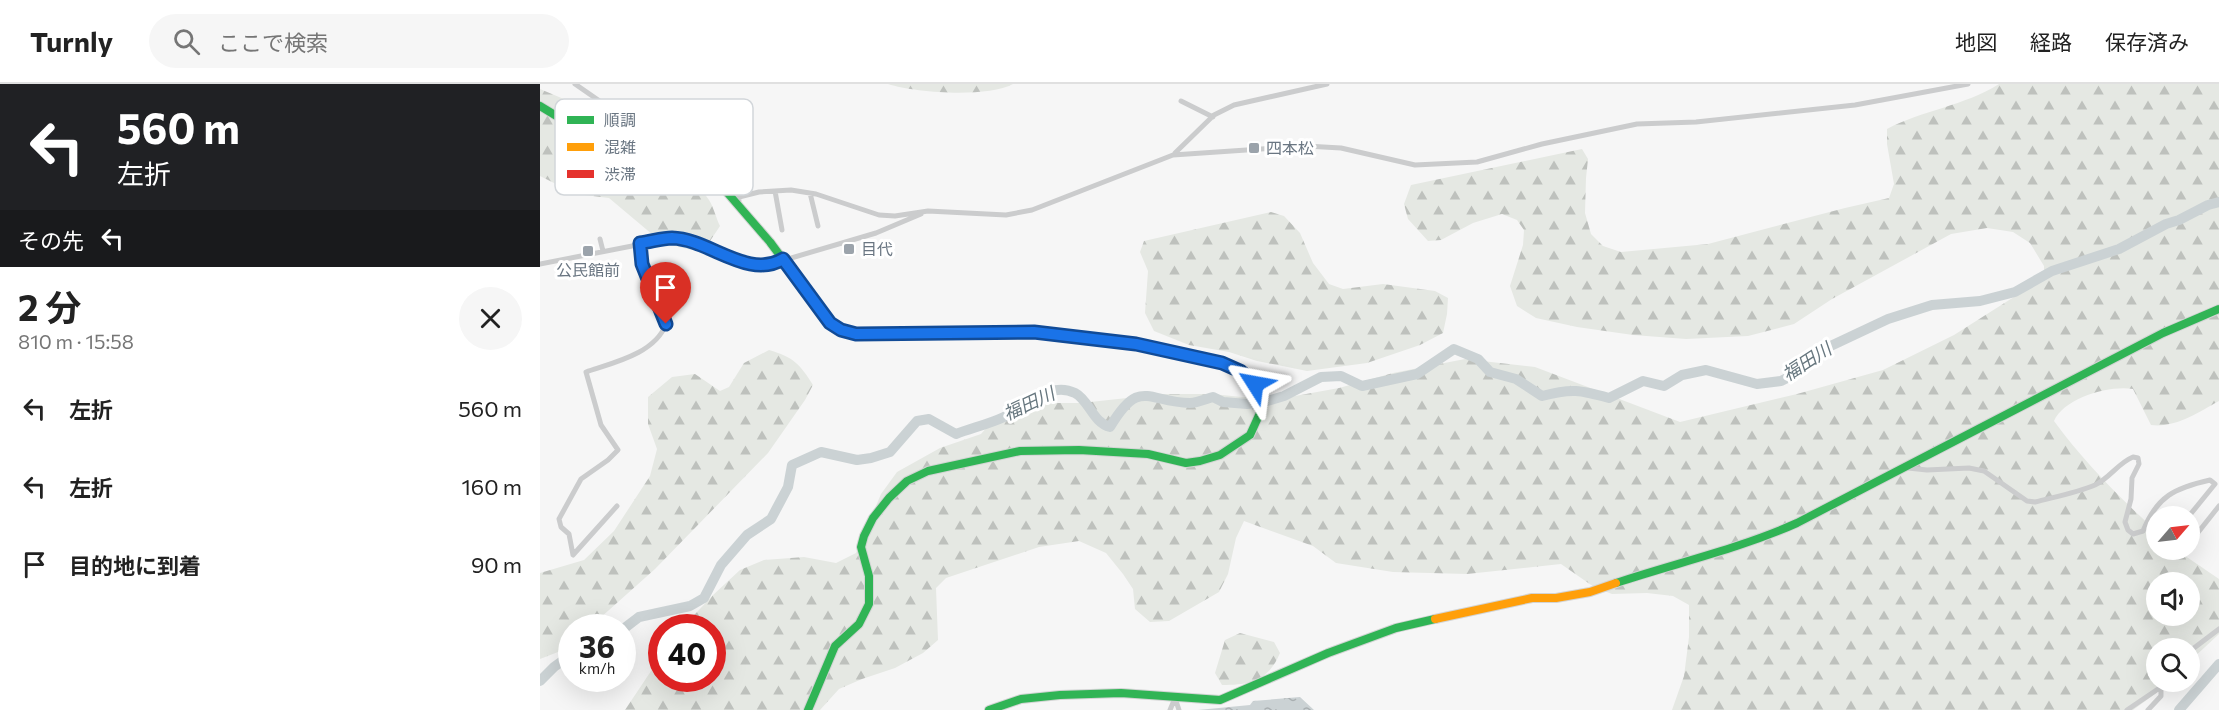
<!DOCTYPE html>
<html lang="ja">
<meta charset="utf-8">
<style>
body{margin:0;font-family:Commissioner,"Noto Sans JP",sans-serif;background:#f6f6f6;color:#222;height:100vh;display:flex;flex-direction:column;font-size:22px;white-space:nowrap}
*{box-sizing:border-box;margin:0}
p{font-size:20px;color:#767676}
.icon{flex:none;width:33px;height:33px;fill:none;stroke:currentColor;stroke-width:2;stroke-linecap:round;stroke-linejoin:round}
.map{position:relative;flex:1;overflow:hidden}
.drawer{display:flex;flex-direction:column;background:#fff;width:540px}
.drawer>*{flex:none}
.hud{background:#202124;color:#fff;overflow:hidden}
.needle{width:39px;rotate:62deg}
.fabs{position:absolute;left:1606px;top:422px;display:grid;gap:12px}
.fabs a{display:grid;place-items:center;width:54px;height:54px;border-radius:50%;background:#fff;box-shadow:0 6px 24px #0002;font-size:30px}
.speed{position:absolute;left:18px;top:530px;display:flex;gap:12px;font-size:30px;font-weight:700;text-align:center}
.speed>*{display:grid;place-content:center;width:78px;height:78px;border-radius:50%;background:#fff;box-shadow:0 6px 24px #0002;line-height:1}
.speed small{font-size:15px;font-weight:400}
.speed .limit{border:9px solid #d22;background:#fff;color:#111}
.pin{position:absolute;display:grid;place-items:center;width:51px;height:51px;color:#fff;margin:-62px -26px;border-radius:50% 50% 50% 0;rotate:-45deg;box-shadow:0 0 6px #0007}
.pin .icon{rotate:45deg}
.me{position:absolute;width:66px;margin:-33px;rotate:304deg;stroke-linejoin:round;filter:drop-shadow(0 0 4px #0008)}
.turn{display:flex;align-items:center;gap:21px;height:126px;padding:0 18px;font-size:27px}
.turn .icon{width:78px;height:78px;stroke-width:2.5}
.turn b{display:block;font-size:42px;line-height:51px}
.then{display:flex;align-items:center;height:57px;padding:0 18px;background:#0003;gap:12px;font-size:22px}
.round{display:grid;place-items:center;flex:none;width:63px;height:63px;border-radius:32px;background:#f6f6f6}
.summary{display:flex;align-items:center;justify-content:space-between;height:102px;padding:0 18px}
h1{font-size:36px;font-weight:700;line-height:45px}
ul{padding:0;list-style:none}
li{display:flex;align-items:center;gap:18px;height:78px;padding:0 18px}
li div{flex:1}
li b{display:block;font-size:22px}
li em{font-style:normal}
header{display:flex;align-items:center;gap:36px;box-sizing:border-box;height:84px;padding:0 30px;background:#fff;border-bottom:2px solid #e0e0e0}
header strong{font-size:28px}
nav{display:flex;gap:33px;margin-inline-start:auto;font-size:21px}
.search{width:420px;height:54px;background:#f6f6f6;display:flex;align-items:center;gap:15px;box-sizing:border-box;padding:0 21px;border-radius:33px;color:#767676;font-size:22px}
main{display:flex;flex:1;min-height:0}
.map>svg:first-child{display:block}
</style>
<header>
<strong>Turnly</strong>
<div class="search"><svg class="icon" aria-label="search" viewBox="0 0 24 24"><circle cx="10" cy="10" r="6"/><path d="M15 15l6 6"/></svg>ここで検索</div>
<nav><a>地図</a><a>経路</a><a>保存済み</a></nav>
</header>
<main>
<section class="drawer">
<div class="hud">
<div class="turn"><svg class="icon" aria-label="left" viewBox="0 0 24 24"><path d="M17 20v-9H6M10 6l-5 5 5 5"/></svg><div><b>560 m</b>左折</div></div>
<div class="then">その先<svg class="icon" aria-label="left" viewBox="0 0 24 24"><path d="M17 20v-9H6M10 6l-5 5 5 5"/></svg></div>
</div>
<div class="summary"><div><h1>2 分</h1><p>810 m · 15:58</p></div><a class="round"><svg class="icon" aria-label="close" viewBox="0 0 24 24"><path d="M6 6l12 12M18 6L6 18"/></svg></a></div>
<ul>
<li><svg class="icon" aria-label="left" viewBox="0 0 24 24"><path d="M17 20v-9H6M10 6l-5 5 5 5"/></svg><div><b>左折</b></div><em>560 m</em></li>
<li><svg class="icon" aria-label="left" viewBox="0 0 24 24"><path d="M17 20v-9H6M10 6l-5 5 5 5"/></svg><div><b>左折</b></div><em>160 m</em></li>
<li><svg class="icon" aria-label="arrive" viewBox="0 0 24 24"><path d="M6 21V4h12l-3 4 3 4H6"/></svg><div><b>目的地に到着</b></div><em>90 m</em></li>
</ul>
</section>
<div class="map">
<svg width="1679" height="626" viewBox="0 0 1679 626">
<defs>
<pattern id="forest-firs" width="22" height="20" patternUnits="userSpaceOnUse" patternTransform="scale(1.5)"><rect width="22" height="20" fill="#e5e8e3"/><path d="M5 1l3.5 6h-7zM16 11l3.5 6h-7z" fill="#bec1bd"/></pattern>
<pattern id="water-ripples" width="26" height="14" patternUnits="userSpaceOnUse" patternTransform="scale(1.5)"><rect width="26" height="14" fill="#cbd2d4"/><path d="M2 4q2-2 4 0t4 0M15 11q2-2 4 0t4 0" fill="none" stroke="#a9afb1"/></pattern>
</defs>
<rect width="100%" height="100%" fill="#f6f6f6"/>
<!-- forest -->
<path fill="url(#forest-firs)" fill-rule="evenodd" d="M348,0h125c-26,14 -97,9 -125,0z
M1459,0h220v317c-22,12 -43,27 -68,24l-18,-36c-24,-4 -69,9 -79,32 30,41 66,77 103,111v17h18l44,30v55l-29,27v-13h-33v33h12l-14,13 -22,16h-461l12,-34 5,-39v-32l-16,-9 -26,-3 -35,1 -18,-7 -33,-23 -94,10 -74,-2 -57,-9 -23,-17 -69,-25 -8,17 -8,36 -9,18 -50,29 -19,1 -15,-13 -2,-20 -10,-15 -17,-21 -27,-12 -40,6 -93,31 -10,10 2,52 -15,13 -28,15 -33,11 -23,10 -19,21h-195l36,-54 1,22h50v-51h-29l30,-32 27,-25 24,-10 40,-3 32,6 20,-10 25,-59 16,-22 43,-24 41,-14 14,-16 34,-15h52l83,-9h48l61,6 66,-12 54,-15 72,-14 70,8 145,55 117,-28 86,-24 71,-35 90,-57v-12l-14,-23 -17,-11 -26,-4 -36,6 -119,65 -38,25 -46,12 -62,3 -53,-4 -56,-8 -41,-9 -19,-12 -7,-20 13,-41 1,-15 -7,-10 -15,-6 -29,9 -32,17 -13,1 -20,-22 -4,-15 7,-19 171,-36 6,10 -2,19 -1,35 6,21 12,12 18,6 87,-8 137,-36 44,-10 5,-14 -7,-40v-15c36,-19 77,-23 112,-45zM1617,498h33v33h-33z
M0,5c56,23 136,59 169,111 5,8 7,18 11,26l-10,15 -18,9 -17,-4 -22,-11 -44,-37 -33,-4 -36,-18z
M731,128l13,4 16,17 13,30 16,21 14,5 40,-5 52,7 13,7 -1,16 -4,19 -23,12 -53,18 -60,8 -50,-10 -28,-9 -40,-7 -35,-14 -9,-18 3,-42 -8,-19 4,-11z
M229,266c24,7 31,14 44,35l-8,15 -37,53 -113,116 -65,58h-18l-1,14 -13,11 -18,7v-86l44,-13 30,-29 36,-55 7,-27 -9,-25v-27l24,-20 23,-3 25,17 9,-4 15,-24z
M700,549l34,9 6,11c-12,28 -29,32 -58,32l-7,-12 10,-33z"/>
<!-- water -->
<path fill="url(#water-ripples)" d="M760,613l14,13h-116l52,-5 3,-4z"/>
<g fill="none" stroke-linecap="round" stroke-linejoin="round">
<!-- river -->
<path stroke="#cbd2d4" stroke-width="10" d="M82,546l17,-13 51,-11 14,-8 17,-33 26,-30 24,-16 17,-32 4,-22 29,-13 36,8 14,-2 19,-6 27,-31 12,-2 27,15c16,-6 33,-10 48,-17 22,-9 45,-37 71,-24 14,7 18,30 35,34 30,-50 37,-25 80,-24 7,0 16,-4 23,-6l10,5 24,2 17,-2 20,-6 37,-19 20,-1 21,10 55,-12 37,-25 24,10 12,13 26,7 26,17c30,-8 38,-6 67,2l34,-17 21,5 18,-11 24,-5 51,14 24,-3 12,-6 27,-24 68,-32 44,-14 48,-4 35,-9 37,-21 67,-22 47,-25 13,-4 29,-15 11,-3
M0,597l14,-14 18,-13
M1639,626l40,-46"/>
<defs>
<path id="fast" d="M0,22l69,42 26,11 35,8 37,13 18,10 45,52 60,81c17,11 32,11 52,11
M1076,499c60,-20 123,-34 181,-60l366,-190 56,-24
M268,626l27,-64 24,-22 10,-20v-28l-8,-29 3,-11 9,-18 16,-20 18,-17 21,-10 92,-20 59,-1 69,4 38,9 14,-2 20,-6 30,-20 10,-22 -2,-24 -5,-5
M449,626l32,-11 39,-4 61,-2 99,7 108,-47 68,-25 39,-9"/>
<path id="slow" d="M342,250l152,-2 32,3
M895,535l97,-21h24l34,-6 26,-9"/>
<path id="jam" d="M526,251l70,8 61,13 25,7 18,8 13,13"/>
</defs>
<!-- fast casing -->
<use href="#fast" stroke="#d3d4d4" stroke-width="10"/>
<!-- slow casing -->
<use href="#slow" stroke="#d3d4d4" stroke-width="10"/>
<!-- jam casing -->
<use href="#jam" stroke="#d3d4d4" stroke-width="10"/>
<!-- street -->
<path stroke="#cbcccd" stroke-width="5" d="M35,0l75,52 53,16 12,8 24,37v3
M641,17l32,16
M635,69l39,-38 20,-10 93,-21
M235,107l7,39
M270,109l8,33
M199,113l20,-5 32,-2 25,4 63,21 16,1 33,-5 78,4 26,-5 141,-55 133,-9 35,2 74,17 62,-3 65,-18 95,-20 59,-2 159,-17 113,-21
M60,155l3,12
M0,180l133,-26 29,8 53,20 26,-5 95,-28 45,-19
M1368,384l19,2 42,-2 15,3 43,30 8,1c19,-5 41,-9 60,-17 15,-7 23,-22 38,-28l5,1 1,6 -7,14 -1,21 -6,23 3,8 5,4 10,-3c14,-35 32,-43 67,-51l5,4 -26,32
M77,422l-44,49 -4,-21 -8,-7 -2,-8 22,-40 27,-19 10,-10 -17,-25 -15,-53c26,-9 69,-18 80,-48l-24,-60 -2,-21
M1650,454l6,-3 23,-29
M1650,567l29,-22
M635,614l4,12
M630,626l5,-12
M1587,626l34,-23 5,-6
M1608,626l13,-14v-9"/>
<!-- fast -->
<use href="#fast" stroke="#30b455" stroke-width="8"/>
<!-- slow -->
<use href="#slow" stroke="#ff9f0a" stroke-width="8"/>
<!-- jam -->
<use href="#jam" stroke="#e5322d" stroke-width="8"/>
</g>
<g fill="none" stroke-linecap="round" stroke-linejoin="round">
<defs>
<path id="route" d="M126,240l-24,-60 -2,-21c10,-1 22,-5 32,-5 37,1 76,42 111,21l47,64 11,7 15,4 178,-2 102,12 86,19 18,8 15,13"/>
</defs>
<!-- route casing -->
<use href="#route" stroke="#114b97" stroke-width="15"/>
<!-- route -->
<use href="#route" stroke="#1a73e8" stroke-width="10"/>
</g>
<!-- markers -->
<g fill="#9ba3ab" stroke="#fff" stroke-width="2">
<rect x="708" y="58" width="12" height="12" rx="3"/>
<rect x="303" y="159" width="12" height="12" rx="3"/>
<rect x="42" y="161" width="12" height="12" rx="3"/>
</g>
<g text-anchor="middle" stroke-width="6" stroke-linejoin="round" paint-order="stroke">
<!-- poi labels -->
<g font-size="16" fill="#6a7682" stroke="#fff" text-anchor="start">
<text x="726" y="70">四本松</text>
<text x="321" y="171">目代</text>
<text x="48" y="192" text-anchor="middle">公民館前</text>
</g>
<!-- water labels -->
<g font-size="18" font-style="italic" fill="#66767e" stroke="#fff">
<text transform="translate(1267 278) rotate(-33)" y="6">福田川</text>
<text transform="translate(489 320) rotate(-25)" y="6">福田川</text>
</g>
</g>
<!-- legend -->
<rect x="15" y="15" width="198" height="96" rx="9" fill="#fff" stroke="#d2d6da" stroke-width="1.5"/>
<rect x="27" y="32" width="27" height="8" fill="#30b455"/>
<rect x="27" y="59" width="27" height="8" fill="#ff9f0a"/>
<rect x="27" y="86" width="27" height="8" fill="#e5322d"/>
<g font-size="16" fill="#6a7682">
<text x="64" y="42">順調</text>
<text x="64" y="69">混雑</text>
<text x="64" y="96">渋滞</text>
</g>
</svg>
<div class="fabs">
<a><svg class="needle" viewBox="-14 -14 28 28"><path d="M0-13l5 13h-10z" fill="#e53935"/><path d="M0 13l5-13h-10z" fill="#767676"/></svg></a>
<a><svg class="icon" aria-label="sound" viewBox="0 0 24 24"><path d="M4 9h4l5-4v14l-5-4H4zM17 9q2 3 0 6"/></svg></a>
<a><svg class="icon" aria-label="search" viewBox="0 0 24 24"><circle cx="10" cy="10" r="6"/><path d="M15 15l6 6"/></svg></a>
</div>
<div class="speed"><div>36<small>km/h</small></div><div class="limit">40</div></div>
<div class="pin" style="left:126px;top:240px;background:#d93025"><svg class="icon" aria-label="arrive" viewBox="0 0 24 24"><path d="M6 21V4h12l-3 4 3 4H6"/></svg></div>
<svg class="me" style="left:715px;top:300px" viewBox="-20 -20 40 40"><path d="M0-17L14 15 0 8-14 15z" fill="#1a73e8" stroke="#fff" stroke-width="4"/></svg>
</div>
</main>
